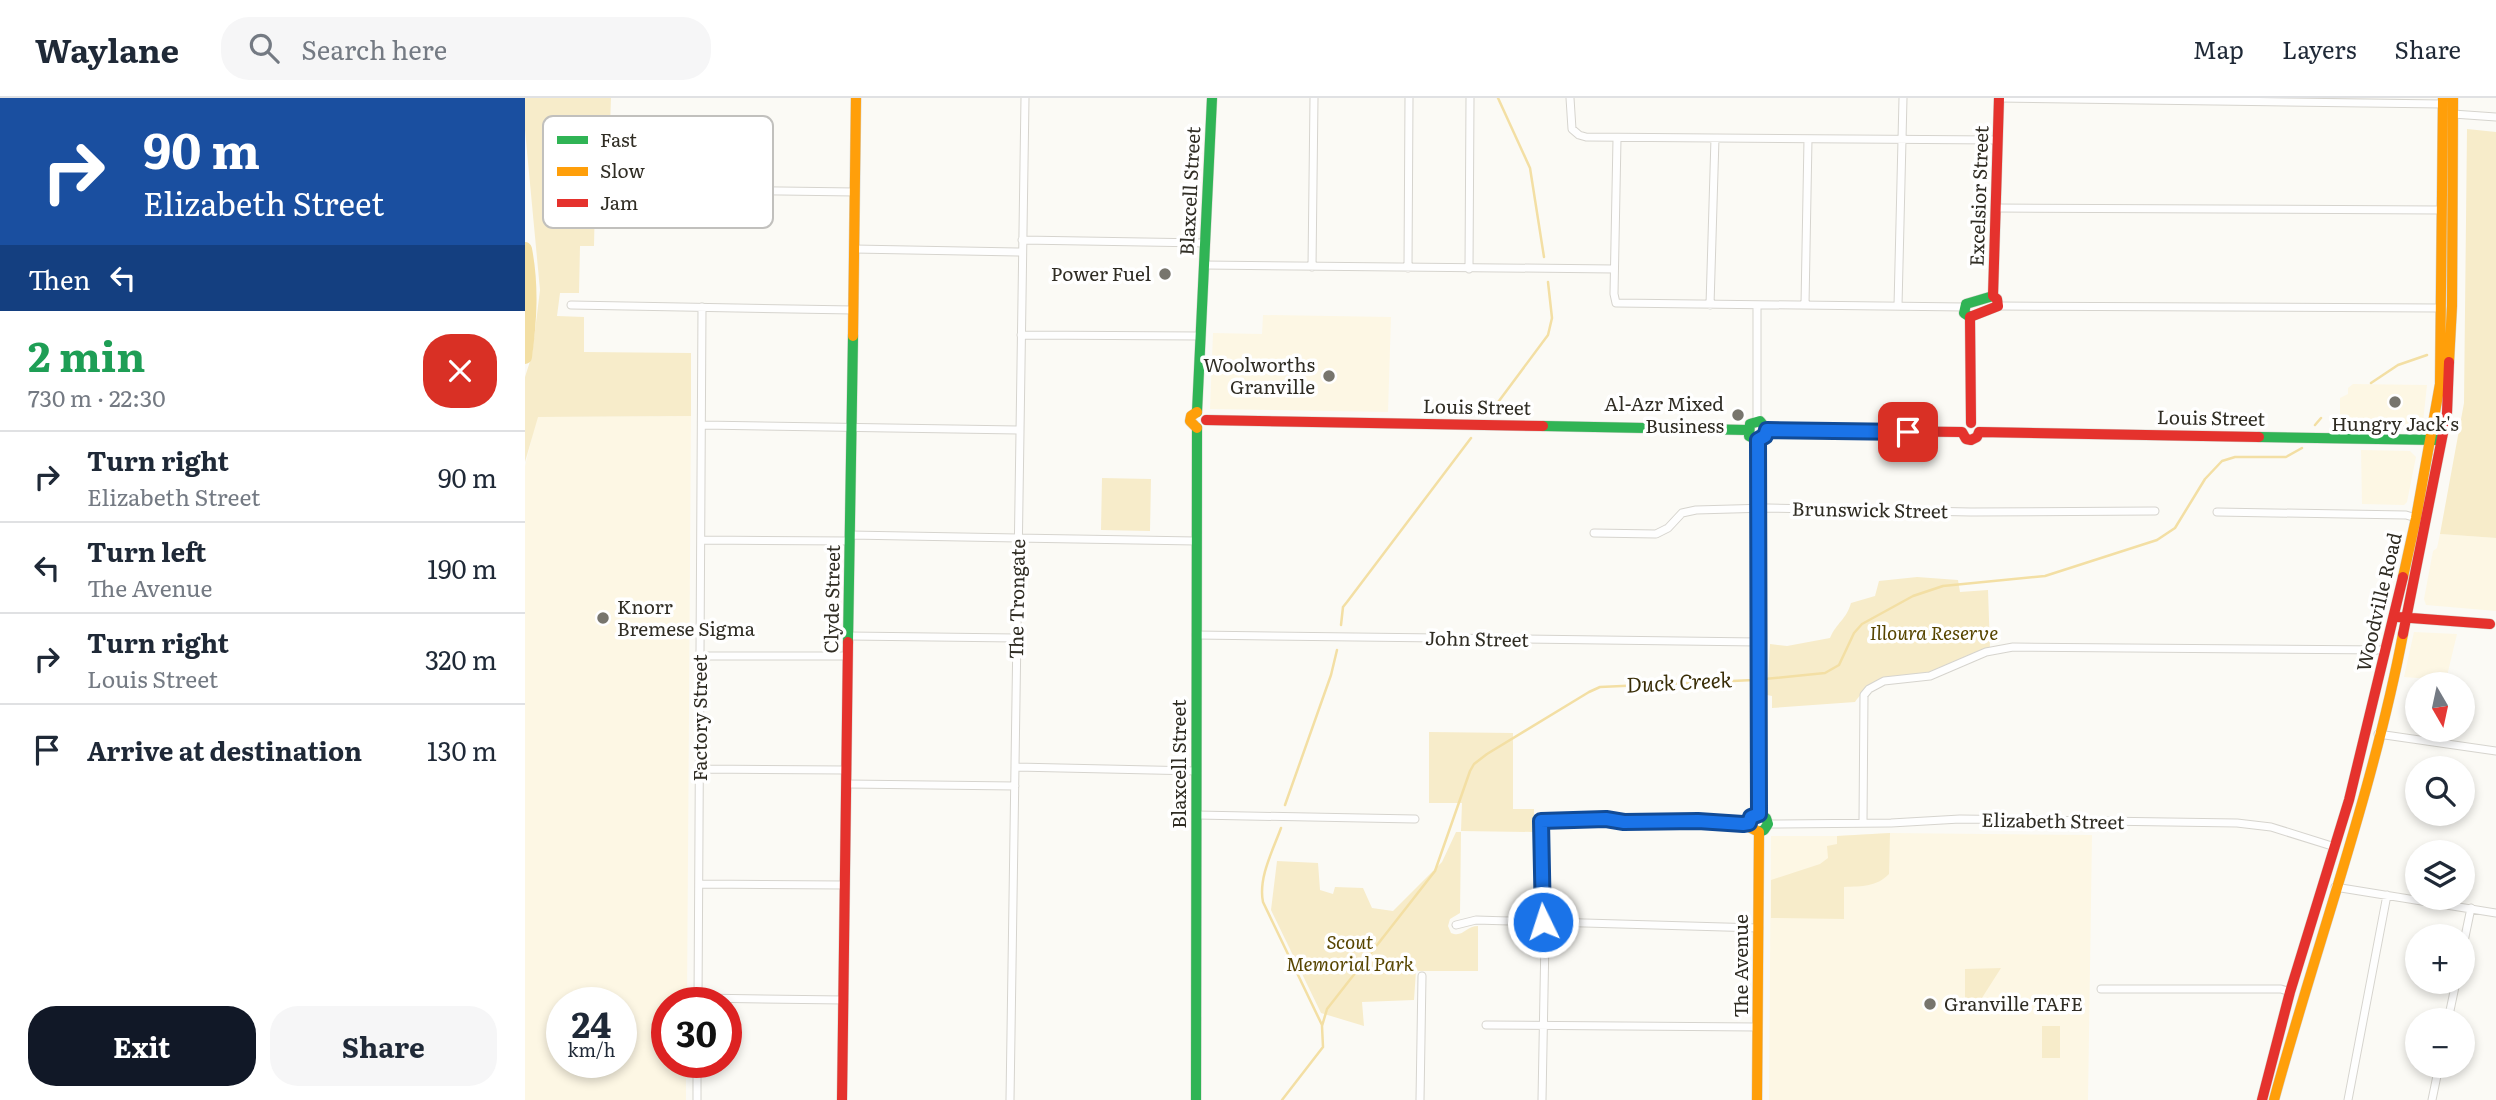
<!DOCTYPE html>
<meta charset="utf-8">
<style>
body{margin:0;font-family:Literata,serif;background:#f6f6f7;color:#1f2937;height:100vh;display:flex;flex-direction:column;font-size:26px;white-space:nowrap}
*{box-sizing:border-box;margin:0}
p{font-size:23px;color:#747a83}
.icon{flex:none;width:38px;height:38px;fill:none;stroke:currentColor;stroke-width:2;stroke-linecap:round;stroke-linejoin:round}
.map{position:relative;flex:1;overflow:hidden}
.details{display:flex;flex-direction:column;background:#fff;width:525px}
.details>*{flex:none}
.hud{background:#1a4fa0;color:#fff;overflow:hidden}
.needle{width:46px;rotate:171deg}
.tools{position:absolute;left:1880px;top:574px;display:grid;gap:14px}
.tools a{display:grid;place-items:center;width:70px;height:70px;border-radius:50%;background:#fff;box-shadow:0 4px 10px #0003;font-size:35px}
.speed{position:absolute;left:21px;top:889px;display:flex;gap:14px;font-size:35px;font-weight:700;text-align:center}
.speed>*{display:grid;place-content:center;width:91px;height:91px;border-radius:50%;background:#fff;box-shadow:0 4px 10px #0003;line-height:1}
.speed small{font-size:18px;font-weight:400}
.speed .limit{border:10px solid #d22;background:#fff;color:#111}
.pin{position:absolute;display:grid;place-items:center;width:60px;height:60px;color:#fff;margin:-30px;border-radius:14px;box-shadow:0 4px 10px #0006}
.me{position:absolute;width:77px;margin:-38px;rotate:356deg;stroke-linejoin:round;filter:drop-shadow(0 0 5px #0008)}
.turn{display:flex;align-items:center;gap:24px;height:147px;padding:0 28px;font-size:32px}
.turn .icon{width:91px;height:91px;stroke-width:2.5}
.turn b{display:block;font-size:49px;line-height:60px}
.then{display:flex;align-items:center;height:66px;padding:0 28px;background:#0003;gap:14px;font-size:26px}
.round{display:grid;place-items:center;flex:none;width:74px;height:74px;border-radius:28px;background:#f6f6f7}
.overview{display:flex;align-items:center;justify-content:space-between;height:119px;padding:0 28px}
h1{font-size:42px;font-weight:700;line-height:52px;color:#1e9e55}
.primary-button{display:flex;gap:14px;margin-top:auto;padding:14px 28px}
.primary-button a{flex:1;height:80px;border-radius:28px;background:#111827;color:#fff;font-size:28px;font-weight:700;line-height:80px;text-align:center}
.primary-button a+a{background:#f6f6f7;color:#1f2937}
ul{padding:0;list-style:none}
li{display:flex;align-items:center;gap:21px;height:91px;padding:0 28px;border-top:2px solid #e0e1e3}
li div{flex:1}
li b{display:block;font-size:26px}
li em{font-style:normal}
header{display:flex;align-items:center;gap:42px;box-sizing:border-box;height:98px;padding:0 35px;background:#fff;border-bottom:2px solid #e0e1e3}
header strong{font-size:33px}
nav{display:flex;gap:38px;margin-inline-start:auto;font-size:24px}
.search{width:490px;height:63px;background:#f6f6f7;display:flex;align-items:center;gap:18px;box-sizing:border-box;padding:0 24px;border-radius:28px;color:#747a83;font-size:26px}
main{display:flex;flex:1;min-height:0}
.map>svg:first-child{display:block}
</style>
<header>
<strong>Waylane</strong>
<div class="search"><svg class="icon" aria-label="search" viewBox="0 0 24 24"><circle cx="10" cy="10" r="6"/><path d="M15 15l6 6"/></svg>Search here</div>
<nav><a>Map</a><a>Layers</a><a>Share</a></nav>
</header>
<main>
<section class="details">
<div class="hud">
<div class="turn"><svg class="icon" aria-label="right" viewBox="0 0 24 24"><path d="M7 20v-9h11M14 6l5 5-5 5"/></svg><div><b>90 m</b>Elizabeth Street</div></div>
<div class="then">Then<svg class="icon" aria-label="left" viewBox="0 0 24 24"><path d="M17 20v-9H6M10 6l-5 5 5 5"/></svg></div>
</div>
<div class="overview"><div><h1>2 min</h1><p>730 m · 22:30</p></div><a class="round" style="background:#d93025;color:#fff"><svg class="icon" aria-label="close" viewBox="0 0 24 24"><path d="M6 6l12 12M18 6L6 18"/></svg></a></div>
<ul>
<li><svg class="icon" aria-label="right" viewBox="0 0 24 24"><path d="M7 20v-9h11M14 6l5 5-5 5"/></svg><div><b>Turn right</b><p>Elizabeth Street</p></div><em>90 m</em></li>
<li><svg class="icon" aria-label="left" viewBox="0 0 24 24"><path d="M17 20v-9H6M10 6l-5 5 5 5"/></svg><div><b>Turn left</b><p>The Avenue</p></div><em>190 m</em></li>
<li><svg class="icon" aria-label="right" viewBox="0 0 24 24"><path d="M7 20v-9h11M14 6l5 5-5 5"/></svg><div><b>Turn right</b><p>Louis Street</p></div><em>320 m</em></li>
<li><svg class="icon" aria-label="arrive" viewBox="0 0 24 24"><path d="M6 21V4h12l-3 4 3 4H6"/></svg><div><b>Arrive at destination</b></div><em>130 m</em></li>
</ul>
<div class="primary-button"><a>Exit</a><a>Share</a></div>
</section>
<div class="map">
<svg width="1971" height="1002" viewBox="0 0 1971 1002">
<rect width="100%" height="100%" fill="#fbfaf5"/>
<!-- built -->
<path fill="#fdf7e4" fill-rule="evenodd" d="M738,217l128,2 -3,95 -178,-3 3,-76 49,1z
M1828,286l74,1 -4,37 -10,5 -73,-2v-27l8,-4v-6z
M166,318l-4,587h-20v59h19v38h-161v-634l12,-49zM37,905h59v59h-59z
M1836,352l49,1 6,6 -9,45 -3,3 -42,-1z
M1915,436l56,4v73l-70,-6 -2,-6 9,-48 4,-3z
M1889,534l43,2 -11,46 -42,-3z
M1365,735l202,2 -4,265h-319l2,-264h66z"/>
<!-- green -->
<path fill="#f7ecca" d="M0,0h86l-1,29 -14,1 -1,47h-8v23l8,1 -1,47h-14l-1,47h-19l-3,23 27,1v35l107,1v63l-153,1 -13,45v-85l7,-22 8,-65 -15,-160z
M1942,31l29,3v406l-56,-4 24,-131z
M577,380l49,1 -1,52 -49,-1z
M1392,479l41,3 2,12 28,-2 2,59c-20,8 -41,19 -62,24 -34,10 -48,-5 -73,29l-83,6v-12l-5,-1 3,-51 17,2 43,-8c7,-16 16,-18 21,-35l24,-7 4,-15z
M904,634l84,1v76h21v23l-73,-1 1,-28h-33z
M931,734h5l-1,81 -10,6 -2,7 3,7c12,5 15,-7 27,-7v45h-62l-2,29 -52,2 2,24 -43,-13 -50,-103 6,-49 41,2 2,27 13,4 2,-7 28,1 9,20 21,3 49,-49z
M1365,735l-1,41c-13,13 -26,12 -45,13v32l-73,-1v-38l49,-16 8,-6 -1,-12 10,-2v-8z
M1476,870l-21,33h-15v-32z
M1517,928h18v32h-18z"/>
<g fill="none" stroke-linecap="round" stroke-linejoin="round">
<!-- stream -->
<path stroke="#f3dfa4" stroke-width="2.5" d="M973,0l32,70 14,89
M1846,285l27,-18 29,-10
M965,315l58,-78 4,-17 -4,-36
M1790,327l6,-7
M816,527l2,-18 4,-5 124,-164
M760,707l46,-130 6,-25
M756,730c-8,22 -23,50 -18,74l59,123
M757,1002l41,-53 -1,-21 5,-17 108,-138 35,-100 4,-7 13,-10 102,-62 11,-5 154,-7 71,-7 14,-8 15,-32 8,-9 51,-28 30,-10 102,-10 112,-36 18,-12 30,-49 17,-18 13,-4h51l16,-9"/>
<!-- river -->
<path stroke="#f3dfa4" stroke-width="14" d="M0,151c7,37 5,71 0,108"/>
<defs>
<path id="street" d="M1045,0l2,31 7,6 7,2 411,3
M1474,0l444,6
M1928,16l43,3
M1092,41l-3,155 2,9 349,4
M57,90l273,4
M1471,110l445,2
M497,142l183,3
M329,151l168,3
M679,167l410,4
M787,169l2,-169
M883,170l1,-170
M944,171l1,-171
M46,207l282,5
M1185,207l5,-167
M1232,207v116
M1280,207l3,-166
M1373,208l5,-208
M1473,208l442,2
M496,237l180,1
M177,327l317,5
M1692,414l189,3 10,3
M1069,435l62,1 12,-6 14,-15 14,-3 72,-2 203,4 184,-1
M325,437l346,6
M177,442l148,1
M671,537l562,7
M324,538l167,2
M175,558h148
M1853,636l118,17
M490,669l182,4
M175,671l147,1
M322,686l168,2
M672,717l218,4
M1338,725l1,-128 5,-6 15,-8 46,-5 56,-24 27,-5 373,3
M1243,726l123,-1 69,-4 277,4 34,4 64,20
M174,786l146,1
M1810,789l161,26
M931,827l20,-5 283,8
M1937,853l9,-43
M1576,891h180l9,3
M173,900l146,2
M173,905l4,-696
M1923,922l8,-38
M961,927l272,2
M172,964v38
M485,1002l15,-1002
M895,1002l2,-124
M1017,1002l3,-162 -4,-30v-87l65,-2 18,3 125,1
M1823,1002l39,-205
M1907,1002l7,-34"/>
<path id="fast" d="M1445,219l-6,-4 2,-9 27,-8
M672,314l15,-314
M1018,328l205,4
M1734,339l179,3
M1232,342l-8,-4 1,-12 10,-3 7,9
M323,544l5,-306
M1234,716l7,4 2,6 -4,6 -5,2
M671,1002l1,-672"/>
<path id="slow" d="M328,238l3,-238
M1924,264l3,-56 1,-208
M672,314l-6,4 -1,5 7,7
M1878,479l13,-59 24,-134 3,-286
M1234,716l-8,4v10l8,4
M1232,1002l2,-268
M1749,1002c42,-154 99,-309 129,-466"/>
<path id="jam" d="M1445,219l28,-11 -1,-7 -4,-3 6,-198
M1445,219l1,106
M681,322l337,6
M1242,332l195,2
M1437,334l4,7 5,1 6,-3 2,-5
M1454,334l280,5
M1232,342l2,374
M1873,519l92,7
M1878,536l44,-221 2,-51
M317,1002l6,-458
M1737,1002l28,-108 59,-192 54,-223"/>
</defs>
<!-- street casing -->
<use href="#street" stroke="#d6d4ce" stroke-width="9"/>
<!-- fast casing -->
<use href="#fast" stroke="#d6d4ce" stroke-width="11"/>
<!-- slow casing -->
<use href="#slow" stroke="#d6d4ce" stroke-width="11"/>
<!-- jam casing -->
<use href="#jam" stroke="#d6d4ce" stroke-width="11"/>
<!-- street -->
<use href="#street" stroke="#fefefe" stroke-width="7"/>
<!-- fast -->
<use href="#fast" stroke="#30b455" stroke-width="10"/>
<!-- slow -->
<use href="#slow" stroke="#ff9f0a" stroke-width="10"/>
<!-- jam -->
<use href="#jam" stroke="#e5322d" stroke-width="10"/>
</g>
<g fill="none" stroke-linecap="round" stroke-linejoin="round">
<defs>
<path id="route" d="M1018,824l-2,-101 65,-2 18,3 74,-1 45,3 6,-1 2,-6 8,-3 -1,-374 7,-4 2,-6 141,2"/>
</defs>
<!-- route casing -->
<use href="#route" stroke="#114b97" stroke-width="18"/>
<!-- route -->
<use href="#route" stroke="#1a73e8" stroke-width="12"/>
</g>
<!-- markers -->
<g fill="#77756d" stroke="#fff" stroke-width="2.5">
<circle cx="640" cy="176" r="7"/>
<circle cx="804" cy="278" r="7"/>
<circle cx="1870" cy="304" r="7"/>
<circle cx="1213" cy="317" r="7"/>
<circle cx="78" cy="520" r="7"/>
<circle cx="1405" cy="906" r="7"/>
</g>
<g text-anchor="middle" stroke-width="7" stroke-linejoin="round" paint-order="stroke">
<!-- street labels -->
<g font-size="19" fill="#302d24" stroke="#fff">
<text transform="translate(665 93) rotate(-87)" y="7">Blaxcell Street</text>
<text transform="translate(1454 98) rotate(-88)" y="7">Excelsior Street</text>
<text transform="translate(952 309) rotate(1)" y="7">Louis Street</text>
<text transform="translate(1686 320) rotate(1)" y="7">Louis Street</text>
<text transform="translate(1345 412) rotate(1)" y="7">Brunswick Street</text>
<text transform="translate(307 501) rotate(-89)" y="7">Clyde Street</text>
<text transform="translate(492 501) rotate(-89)" y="7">The Trongate</text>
<text transform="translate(1854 504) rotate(-77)" y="7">Woodville Road</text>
<text transform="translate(952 541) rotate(1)" y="7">John Street</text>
<text transform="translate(175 620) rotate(-90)" y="7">Factory Street</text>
<text transform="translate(654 666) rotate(-90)" y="7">Blaxcell Street</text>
<text transform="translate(1528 723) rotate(1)" y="7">Elizabeth Street</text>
<text transform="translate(1216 868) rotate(-90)" y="7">The Avenue</text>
</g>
<!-- poi labels -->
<g font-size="19" fill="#302d24" stroke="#fff" text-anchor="end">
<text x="626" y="183">Power Fuel</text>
<text x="790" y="274">Woolworths<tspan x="790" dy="22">Granville</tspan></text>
<text x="1199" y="313">Al-Azr Mixed<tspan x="1199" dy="22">Business</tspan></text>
<text x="1870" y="333" text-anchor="middle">Hungry Jack's</text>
<text x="92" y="516" text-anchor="start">Knorr<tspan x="92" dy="22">Bremese Sigma</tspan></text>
<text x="1419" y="913" text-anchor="start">Granville TAFE</text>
</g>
<!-- park labels -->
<g font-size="19" font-style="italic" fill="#574500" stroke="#fff">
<text x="1409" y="542">Illoura Reserve</text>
<text x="825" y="851">Scout<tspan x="825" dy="22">Memorial Park</tspan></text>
</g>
<!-- water labels -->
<g font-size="21" font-style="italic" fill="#392d07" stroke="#fff">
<text transform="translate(1154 585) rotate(-3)" y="7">Duck Creek</text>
</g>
</g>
<!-- legend -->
<rect x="18" y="18" width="230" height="112" rx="10" fill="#fff" stroke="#c1c0bd" stroke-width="2"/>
<rect x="32" y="38" width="31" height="8" fill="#30b455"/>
<rect x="32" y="69" width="31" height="9" fill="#ff9f0a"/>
<rect x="32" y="101" width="31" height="8" fill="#e5322d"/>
<g font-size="19" fill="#302d24">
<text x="75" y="49">Fast</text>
<text x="75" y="80">Slow</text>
<text x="75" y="112">Jam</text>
</g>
</svg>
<div class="tools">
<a><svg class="needle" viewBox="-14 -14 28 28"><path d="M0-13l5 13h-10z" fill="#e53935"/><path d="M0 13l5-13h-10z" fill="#747a83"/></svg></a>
<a><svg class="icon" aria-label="search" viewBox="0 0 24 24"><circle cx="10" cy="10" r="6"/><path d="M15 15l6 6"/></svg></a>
<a><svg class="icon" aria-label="layers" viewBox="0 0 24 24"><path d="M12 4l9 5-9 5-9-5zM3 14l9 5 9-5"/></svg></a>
<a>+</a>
<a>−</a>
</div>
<div class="speed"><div>24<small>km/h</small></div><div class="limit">30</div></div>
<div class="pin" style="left:1383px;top:334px;background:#d93025"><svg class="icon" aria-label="arrive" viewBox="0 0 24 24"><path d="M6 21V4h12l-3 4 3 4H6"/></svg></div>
<svg class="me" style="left:1018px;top:824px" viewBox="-20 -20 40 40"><circle r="17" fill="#1a73e8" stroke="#fff" stroke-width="3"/><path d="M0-11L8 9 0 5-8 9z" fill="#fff"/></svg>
</div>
</main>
